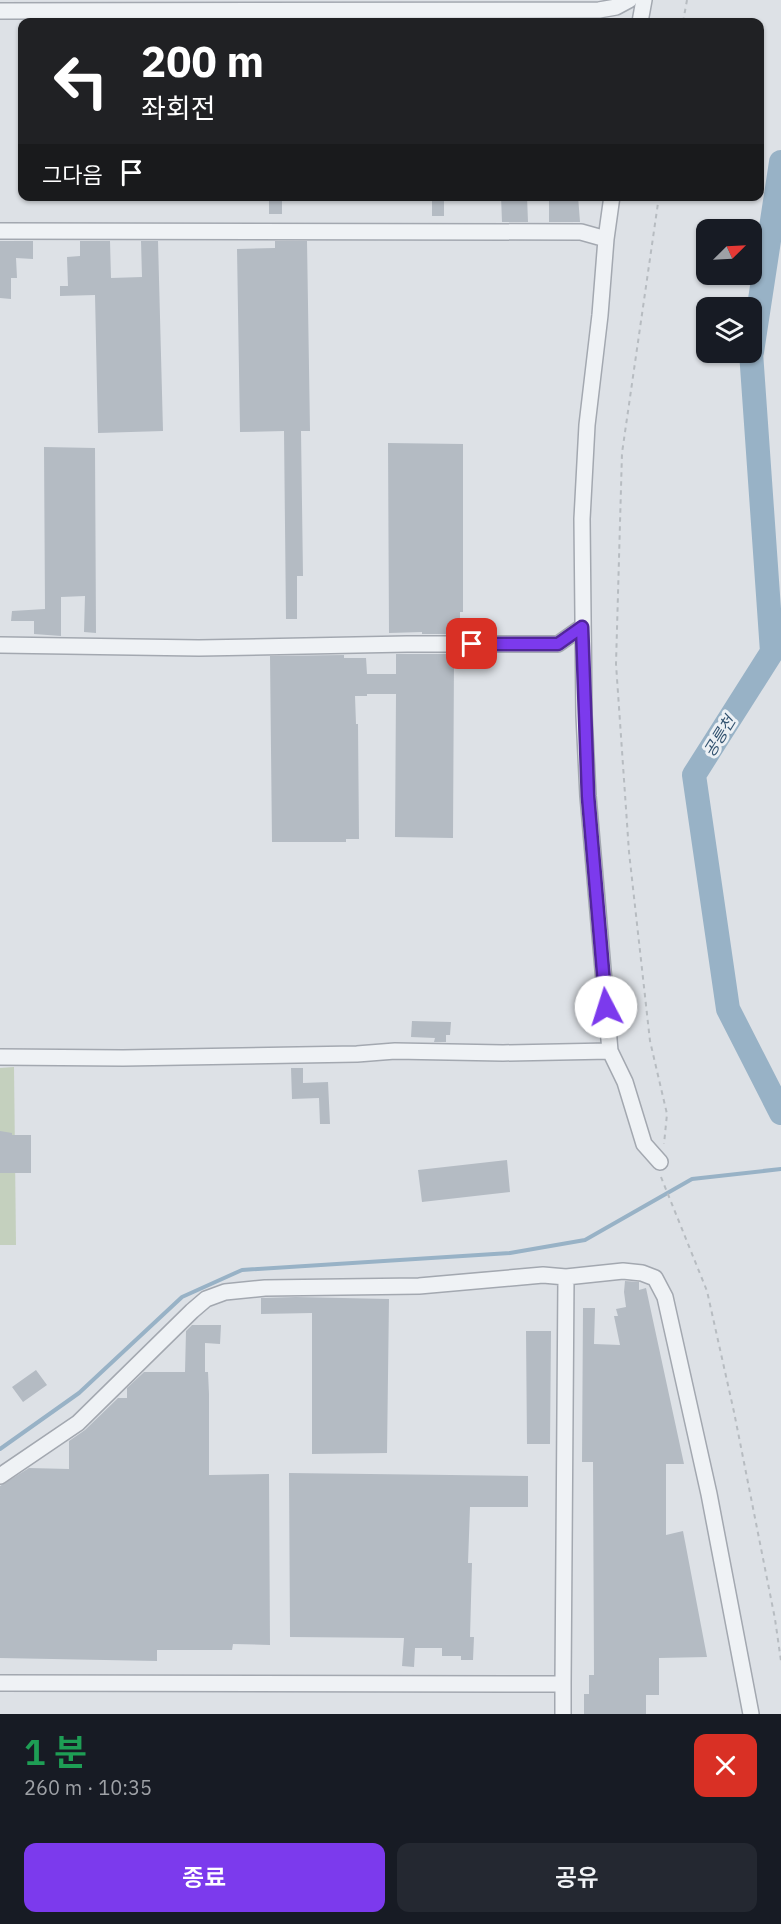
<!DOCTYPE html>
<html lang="ko">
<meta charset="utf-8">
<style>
body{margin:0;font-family:"IBM Plex Sans","Noto Sans KR",sans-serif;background:#242831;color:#f1f3f6;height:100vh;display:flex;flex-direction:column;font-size:22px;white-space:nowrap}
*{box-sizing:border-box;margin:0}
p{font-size:20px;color:#9ea1a6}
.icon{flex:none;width:33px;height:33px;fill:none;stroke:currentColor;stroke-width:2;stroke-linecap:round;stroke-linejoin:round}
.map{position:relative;height:1714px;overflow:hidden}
.details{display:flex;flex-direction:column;background:#171b24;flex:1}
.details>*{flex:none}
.hud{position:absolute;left:18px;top:18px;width:746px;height:183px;border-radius:12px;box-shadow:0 2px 4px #0004;background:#202124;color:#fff;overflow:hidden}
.needle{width:39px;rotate:66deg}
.tools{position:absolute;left:696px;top:219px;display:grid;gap:12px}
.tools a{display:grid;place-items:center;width:66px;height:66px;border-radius:12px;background:#171b24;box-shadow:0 2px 4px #0004;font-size:30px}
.pin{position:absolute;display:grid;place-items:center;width:51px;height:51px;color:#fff;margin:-26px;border-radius:12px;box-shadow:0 3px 9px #0006}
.me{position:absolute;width:66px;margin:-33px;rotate:355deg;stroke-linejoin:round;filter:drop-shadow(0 0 4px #0008)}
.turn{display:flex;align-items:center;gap:21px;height:126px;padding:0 24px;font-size:27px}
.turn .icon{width:78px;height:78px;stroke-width:2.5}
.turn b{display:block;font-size:42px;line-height:51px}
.then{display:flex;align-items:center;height:57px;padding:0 24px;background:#0003;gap:12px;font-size:22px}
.round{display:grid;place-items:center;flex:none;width:63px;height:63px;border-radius:12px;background:#242831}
.summary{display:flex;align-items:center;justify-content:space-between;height:102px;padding:0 24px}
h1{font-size:36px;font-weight:600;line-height:45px;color:#1e9e55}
.action{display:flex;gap:12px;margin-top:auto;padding:12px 24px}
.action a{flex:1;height:69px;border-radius:12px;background:#7c3aed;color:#fff;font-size:24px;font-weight:600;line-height:69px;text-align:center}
.action a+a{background:#242831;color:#f1f3f6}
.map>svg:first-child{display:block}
</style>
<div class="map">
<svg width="781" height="1714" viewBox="0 0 781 1714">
<rect width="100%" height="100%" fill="#dde1e6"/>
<!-- green -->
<path fill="#c4d0be" d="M14,1067l2,178h-16v-177z"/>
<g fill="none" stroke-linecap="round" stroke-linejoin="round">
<!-- stream -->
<path stroke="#98b2c6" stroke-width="4" d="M0,1449l79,-56 103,-96 60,-27 268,-17 75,-13 107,-61 89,-10"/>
<!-- river -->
<path stroke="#98b2c6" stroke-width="24" d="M751,352l21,300 -78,123 34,234 53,104
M752,352l29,-190"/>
</g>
<!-- building -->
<path fill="#b4bbc3" d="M269,196h13v18h-13z
M432,196h12v20h-12z
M501,196h26l1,26h-26z
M549,196h29l2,26h-31z
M0,241h33v18l-17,-1 1,20h-6v21l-11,-1z
M80,241h30l1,37 31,-1 -1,-36h17l5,190 -65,2 -3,-138 -35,1v-10h8l-1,-29 13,-1z
M275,241h32l3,190h-9l2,145h-6v43h-11l-2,-188 -44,1 -3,-183 38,-1z
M388,443l75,1v168h-3v19h-5v3h-33v-2l-33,1z
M44,447l51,1 1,185 -12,-1 1,-36 -24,1v39l-27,-2v-13h-23l1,-10 33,-2z
M396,654h60v6h-2l-1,178 -58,-1 1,-143h-29v2h-12l1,28h2l1,115h-13v3h-74l-2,-186 74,-1v3h22l1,16h29z
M412,1021l39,1 -1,13h-4v7h-12l1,-4 -24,-1z
M291,1068h12v15l25,-1 2,42h-10l-1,-26 -27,1z
M0,1131l12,2v2h19v38h-31z
M507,1160l3,32 -88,10 -4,-32z
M625,1281l14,1v8l7,-2 38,176h-18v71l17,-4 24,126 -48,1v37h-13v19h-62v-20h5v-19h5l-1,-213h-11l1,-154h12l-1,36 26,1 -6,-29h4l-2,-7 10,-2 -2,-15z
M296,1297l93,2 -2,154 -75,1v-141l-51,1v-16z
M192,1325h29l-1,19 -15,-1v29h3l1,22v81l60,-1 1,171 -37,-1 -1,6h-75v11l-157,-3v-172l29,-18 40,1v-28l16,-11 33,-32h9v-10l17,-16h41l1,-41z
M526,1331h25l-1,113h-23z
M36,1370l11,15 -24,17 -11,-15z
M289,1473l239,3v31h-58l-2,56h4l-2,74h4l-1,23h-12v-4h-19v-8h-27l-1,19 -12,-1 2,-28 -114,-1z"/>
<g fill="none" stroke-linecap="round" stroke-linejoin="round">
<defs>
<path id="minor" d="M0,11l599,-1 17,-3 13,-7
M640,22l4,-22
M612,196l-6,43 -6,76 -13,110 -5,94 2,196 4,81 22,255 15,31 19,62 16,18
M0,231l581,1 25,7
M0,645l199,3 208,-4h151l24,-17
M0,1057l123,1 234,-4 38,-3 108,2 107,-2
M0,1476l78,-53 114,-112 14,-12 19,-7 40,-4 154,-2 124,-11 23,2 57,-6 19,2 13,5 10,19 44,197 42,220
M0,1683l563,1v30
M563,1684l3,-407"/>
</defs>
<!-- minor casing -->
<use href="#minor" stroke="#a3a8b0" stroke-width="18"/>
<!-- path -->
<path stroke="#b7bcc1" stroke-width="2" stroke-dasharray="4.5 4.5" stroke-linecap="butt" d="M683,22l4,-22
M659,196l-37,257 -6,211 13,188 21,189 17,73 -3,30
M661,1177l46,114 27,121 41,207 6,42"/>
<!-- minor -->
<use href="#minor" stroke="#eff2f5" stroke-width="15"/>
</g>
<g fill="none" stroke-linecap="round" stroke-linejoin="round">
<defs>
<path id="route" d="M472,644h86l24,-17 6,169 18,211"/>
</defs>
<!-- route casing -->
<use href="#route" stroke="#51269a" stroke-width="15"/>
<!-- route -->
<use href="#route" stroke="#7c3aed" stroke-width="10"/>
</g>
<g text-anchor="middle" stroke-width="6" stroke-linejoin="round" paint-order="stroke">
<!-- water labels -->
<g font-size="16" font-style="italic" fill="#32526f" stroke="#ecf0f4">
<text transform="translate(719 736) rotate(-58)" y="6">공릉천</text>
</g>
</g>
</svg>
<div class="tools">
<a><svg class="needle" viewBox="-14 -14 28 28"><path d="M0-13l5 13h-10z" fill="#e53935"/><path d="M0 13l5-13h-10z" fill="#9ea1a6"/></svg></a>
<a><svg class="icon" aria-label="layers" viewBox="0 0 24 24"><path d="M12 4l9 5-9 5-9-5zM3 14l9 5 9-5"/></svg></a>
</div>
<div class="pin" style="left:472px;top:644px;background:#d93025"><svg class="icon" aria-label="arrive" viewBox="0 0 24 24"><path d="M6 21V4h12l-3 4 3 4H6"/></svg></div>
<svg class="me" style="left:606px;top:1007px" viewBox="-20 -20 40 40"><circle r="19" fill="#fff"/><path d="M0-13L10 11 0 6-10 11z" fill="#7c3aed"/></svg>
<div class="hud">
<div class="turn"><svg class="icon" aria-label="left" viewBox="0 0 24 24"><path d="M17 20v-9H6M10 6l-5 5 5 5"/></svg><div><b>200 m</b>좌회전</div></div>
<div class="then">그다음<svg class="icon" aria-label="arrive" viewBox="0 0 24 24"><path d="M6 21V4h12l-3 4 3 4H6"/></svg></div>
</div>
</div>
<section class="details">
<div class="summary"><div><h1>1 분</h1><p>260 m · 10:35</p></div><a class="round" style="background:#d93025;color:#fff"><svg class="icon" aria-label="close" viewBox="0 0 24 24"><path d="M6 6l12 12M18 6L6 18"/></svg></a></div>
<div class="action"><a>종료</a><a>공유</a></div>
</section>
